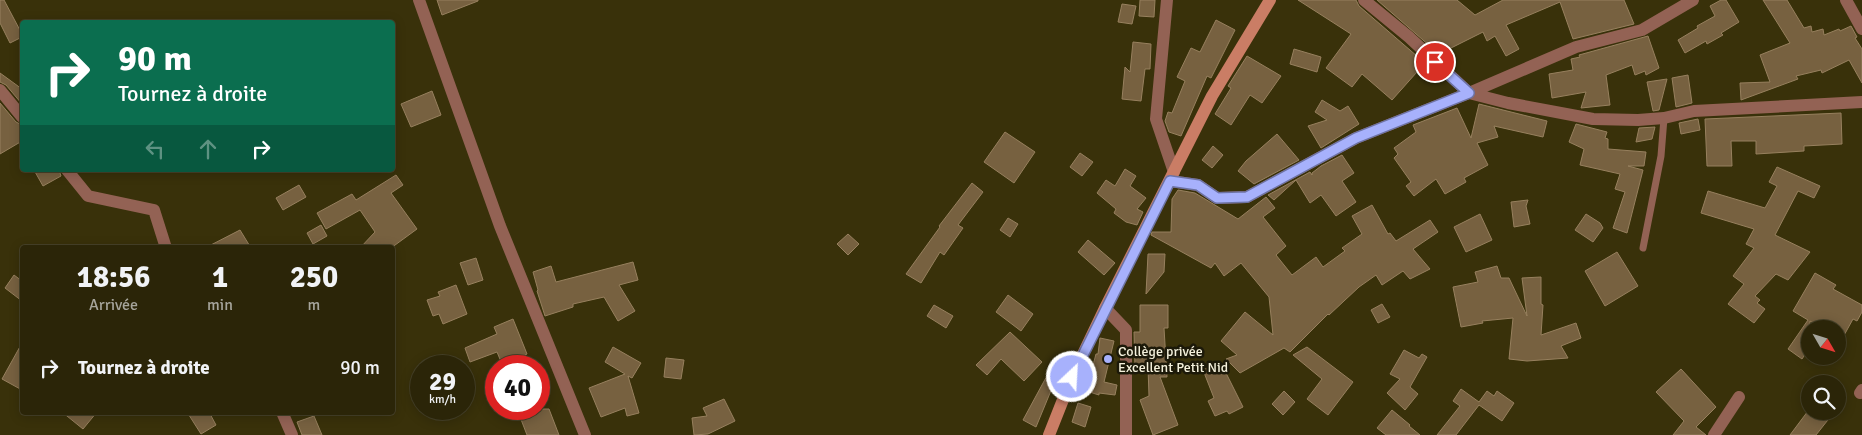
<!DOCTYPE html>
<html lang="fr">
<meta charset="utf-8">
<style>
body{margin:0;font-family:Signika,sans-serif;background:#332d12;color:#f1f3f6;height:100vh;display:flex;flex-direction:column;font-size:19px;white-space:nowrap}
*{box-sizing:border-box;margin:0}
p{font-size:16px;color:#a6a59c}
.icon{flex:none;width:28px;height:28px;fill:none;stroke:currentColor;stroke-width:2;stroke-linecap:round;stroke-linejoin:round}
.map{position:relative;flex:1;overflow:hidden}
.sheet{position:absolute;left:20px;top:245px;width:375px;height:170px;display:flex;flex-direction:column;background:#2b2508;border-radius:5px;box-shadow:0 2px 12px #0003,0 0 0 1px #474229}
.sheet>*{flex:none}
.top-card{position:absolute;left:20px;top:20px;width:375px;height:152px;border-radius:5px;box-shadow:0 2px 12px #0003,0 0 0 1px #474229;background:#0b6e4f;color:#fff;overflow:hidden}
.needle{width:32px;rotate:129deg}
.buttons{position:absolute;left:1801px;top:320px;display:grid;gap:10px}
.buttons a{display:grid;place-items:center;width:45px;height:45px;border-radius:50%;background:#2b2508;box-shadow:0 2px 12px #0003,0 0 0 1px #474229;font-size:25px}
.speed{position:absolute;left:410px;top:355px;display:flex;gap:10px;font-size:25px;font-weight:700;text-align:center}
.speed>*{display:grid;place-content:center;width:65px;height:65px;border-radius:50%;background:#2b2508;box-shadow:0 2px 12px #0003,0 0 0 1px #474229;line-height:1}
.speed small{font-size:12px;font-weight:400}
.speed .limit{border:8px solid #d22;background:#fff;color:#111}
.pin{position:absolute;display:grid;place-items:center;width:42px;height:42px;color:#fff;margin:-21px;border:2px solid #fff;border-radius:50%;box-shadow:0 1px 5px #0007}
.me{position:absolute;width:55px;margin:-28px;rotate:25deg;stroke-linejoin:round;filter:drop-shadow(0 0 4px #0008)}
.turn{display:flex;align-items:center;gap:18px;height:105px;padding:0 15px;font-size:22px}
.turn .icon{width:65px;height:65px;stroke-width:2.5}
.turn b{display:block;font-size:35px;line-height:42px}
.lanes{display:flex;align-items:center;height:48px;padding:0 15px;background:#0003;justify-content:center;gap:25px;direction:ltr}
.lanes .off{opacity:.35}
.eta{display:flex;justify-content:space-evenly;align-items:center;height:85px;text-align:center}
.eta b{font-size:30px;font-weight:800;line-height:35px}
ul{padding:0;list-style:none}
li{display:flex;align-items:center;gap:15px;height:75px;padding:0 15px}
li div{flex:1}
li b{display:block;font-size:19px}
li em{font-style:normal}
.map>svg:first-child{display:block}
</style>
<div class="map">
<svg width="1862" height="435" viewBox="0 0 1862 435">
<rect width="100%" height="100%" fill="#39310a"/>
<!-- building -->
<path fill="#776140" stroke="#97805e" d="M0,0h4l18,34v3l-12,6 -10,-20z
M437,0h41v1l-36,14z
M1140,0h15l-1,17 -15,-1z
M1298,0h58l3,6 66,57 -33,37 -30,-26 -10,13 -26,-19 25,-34z
M1377,0h80l18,15 28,-15h121l10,24 -61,15 -13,-37 -54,23 13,24 -13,7 -11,-20 -8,5 -4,-9 -44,22z
M1721,0h5l13,22 -18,11 2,2 -16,9 -1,-3 -21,12 -7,-13 20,-12 -1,-2 18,-10 -5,-10z
M1763,0h24l17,28 7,-2 1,6 11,-3 1,6 15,-6 1,2 11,-5 6,11 -2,1 7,11v34l-13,-23 -27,13 -1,-3 -25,6 2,3 -57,21 -1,-17 30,-1 -10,-27 30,-12z
M1122,4l14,2 -4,18 -14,-2z
M1216,20l19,10 -24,48 -4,-2 -26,60 -12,-4 -4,-11 3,-9 4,1 13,-32 -8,-4 14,-29 9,4z
M1648,36l11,32 -13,7 -1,-4 -10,4 -3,-10 -26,10 4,30 -29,3 5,-16 -34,6 -3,-24 24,-4 -2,-11 9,-2 -1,-2z
M1133,42l18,2 -1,25h-5l-4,32 -19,-2 3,-32 5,5z
M1294,49l27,8 -4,15 -27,-8z
M1247,56l34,20 -19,27 -12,-8 -19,30 -16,-11 16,-26 -3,-2z
M0,73l22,16v15l-16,-19 -6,-3z
M1688,75l4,28 -16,4 -4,-29z
M1667,79l-8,31 -6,1 -6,-29z
M432,91l9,24 -30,12 -10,-23z
M1322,100l18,11 8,-5 11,18 -38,24 -13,-22 19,-6 -12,-8z
M0,103l16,19 6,3v16l-22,13z
M1479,104l68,17 -4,16 -49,-11 4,11 -21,6 11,22 -24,13 2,4 -21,12 -9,-15 -22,17 -8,-10 5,-4 -17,-24 4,-4 -4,-6 22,-16 -3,-7 44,-17 14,30z
M1841,113l1,31 -38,2v5l-48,3v-13h-25l1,25h-25l-2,-47z
M1698,119l2,11 -19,4 -2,-11z
M1576,124l31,8 -2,6 3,1v10l38,3 -2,14h-16l15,4 -16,63 -14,-5 12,-36 -10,-3 5,-15 -40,-9 4,-16 -15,-7z
M1655,127l-3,12 -16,3 3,-14z
M1005,132l30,20 -21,31 -30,-21z
M1277,134l22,26 -45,24 -16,-13 8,-10z
M1213,146l10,9 -11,13 -10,-8z
M1080,153l13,9 -11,14 -12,-9z
M1342,155l12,18 -12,8 14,21 -20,14 -15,-21 -11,8 -14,-23 -22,20 -6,-5 42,-23 2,3v-2l9,-7z
M1777,167l43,19 -6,12 -16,-7 -23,44 35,17 -22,28 -12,-6 -21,22 5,4 -3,3 8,6 -11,14 -26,-19 16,-20 -11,-8 21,-28 -8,-4 8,-15 -53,-16 7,-22 57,17 12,-22 -8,-4z
M1125,169l11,7 -6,10 16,12 -9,11 6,3 -6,13 -11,-3 -12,-9 2,-4 -19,-16 9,-13 9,6z
M34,170h25l2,6 -18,10z
M396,175l7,10 -12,8 26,36 -26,19h-31l15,-16 -15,-22 -34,19 -9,-16 35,-19 4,6z
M972,183l11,9 -25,33 5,3 -19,27 -4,-3 -19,31 -15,-9 34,-47 -1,-1z
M299,185l7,12 -23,13 -7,-12z
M1178,190l17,3 43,26 28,-22 9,11 -12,9 23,29 -10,9 16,20 24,-18 7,10 22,-16 -3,-3 20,-14 -10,-18 20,-11 16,29 2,-1 6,8 34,-21 8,12 -25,17 17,20 -20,10 -7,-8 -21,14 -6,-10 -17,12 -30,28 -1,-1 -38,38 -6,-4 -44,25 -14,-14 11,-4 -16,-14 24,-29 28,23 -4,-38 -28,-34 -17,13 -9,-13 -4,5 -60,-33 1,-3h19l1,-33z
M1528,200l-2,6 4,18 -16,3 -3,-25z
M1480,214l12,26 -26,12 -12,-25z
M1586,214l14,9 3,5 -10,14 -18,-12z
M1008,218l10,6 -8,13 -10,-7z
M321,225l6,11 -14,8 -6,-11z
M240,230l11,18h-46z
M848,234l11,10 -11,11 -11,-11z
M1088,240l27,23 -11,12 -26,-23z
M1617,252l21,34 -33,20 -20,-35z
M1148,254h17l-1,18 -18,22z
M476,258l7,22 -15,5 -8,-22z
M633,262l5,18 -19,5 16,26 -17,10 -14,-24 -31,7v3l-28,9 -8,-25 1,-1 -5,-18 18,-6 5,16z
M1497,266l4,12h8l18,38 -5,-38 19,-1v27l2,1 -2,30 35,-12 5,15 -20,8 7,12 -41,3 -18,-2 4,-41 -31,3 1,2 -22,4 -8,-40 25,-5 -3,-10z
M1815,273l21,12 -3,4 29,16v7l-5,9 -4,-2 -11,20 -4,-3v-7h-15l-13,-8v26l-8,12 -14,-10 20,-29 -15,-9z
M14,275l8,6v20l-17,-13z
M456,285l11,29 -24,10 -4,-10 -6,2 -6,-16 13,-4 -2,-4z
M1008,295l25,19 -12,17 -25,-19z
M1382,304l8,13 -12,6 -7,-13z
M934,305l19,11 -7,12 -19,-12z
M1140,305h28v23h-4l3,49h-7l18,48 -25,10 -13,-35 9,-4 -1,-29h-13l-1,-35h6z
M513,319l14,35 -2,1 5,11h-19l-2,-5 -7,3 -5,-12 -27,10 -5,-14 32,-14 -3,-7z
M1010,332l32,30 -18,19 -23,-22 -14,16 -11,-10z
M1100,338l14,3 -10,41 13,3 -2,10 -16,-2v2l-13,-4 10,-37h2z
M22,343v47l-20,-11z
M613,347l28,16 -9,15 -4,-2 11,37 -12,3 -2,-8 -24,9 -12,-29 36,-14 -20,-12z
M1307,347l46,35 -25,33 -21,-16 15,-20 -29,-24z
M1404,350l15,8 3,-4 5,3 -17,30 8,7 -13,16 -18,-17 13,-14 -10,-5z
M666,358l18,2 -3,19 -17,-2z
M1221,363l22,44 -14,7 -2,-3 -12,5 -7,-15 6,-3 -11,-28z
M1681,369l35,38 -20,20 10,8h-33l11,-14 -28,-29z
M1049,372l8,4 -21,51 -13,-7z
M1461,389l18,13 8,-11 7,5 3,-5 17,12 -12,18 -23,-16 -23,30h-19l23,-29 -7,-5z
M1284,391l11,11 -12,13 -11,-11z
M724,399l11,22 -27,13 -14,1 -2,-17 15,-2 -4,-8z
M1078,403l13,4 -6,20 -13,-5z
M517,409h32l10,26h-32z
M1392,410l18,15 -1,1 11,9h-34l-9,-7z
M1808,411h27l-19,24h-26z
M62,412h35l-14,17z
M187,412h22l7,13 -15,9z
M314,416l8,19h-20l-5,-13z"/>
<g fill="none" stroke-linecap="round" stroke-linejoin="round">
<!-- lane -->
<path stroke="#936254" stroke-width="7" d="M1643,248l18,-92 3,-38"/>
<!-- street -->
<path stroke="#936254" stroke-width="12" d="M419,0l81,226 85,209
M1167,0l-11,119 18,53
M1364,0l45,37 60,56 39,10 85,16 45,1 26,-2 30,-7 168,-9
M1846,0l16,29
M0,90l22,27
M67,170l21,26 66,14 12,38
M1170,181l28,4 19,13 30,-1 109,-59 113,-45 107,-46 66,-17 51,-30
M1105,308l21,22v105
M1860,393l2,-3
M282,412l10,23
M1714,435l25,-38"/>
<!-- secondary -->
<path stroke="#ca7d65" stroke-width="12" d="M1049,435l23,-58 33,-69 107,-212 58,-96"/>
</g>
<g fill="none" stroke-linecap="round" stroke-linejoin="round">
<defs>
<path id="route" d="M1072,377l98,-196 28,4 19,13 30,-1 109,-59 113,-45 -34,-31"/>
</defs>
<!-- route casing -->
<use href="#route" stroke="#6d73a4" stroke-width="12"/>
<!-- route -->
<use href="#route" stroke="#a7b1fc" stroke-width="9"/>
</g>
<!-- markers -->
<circle fill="#a7b1fc" stroke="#1c1909" stroke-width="2" cx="1108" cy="359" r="5"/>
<g text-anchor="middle" stroke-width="5" stroke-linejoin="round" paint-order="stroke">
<!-- poi labels -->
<g font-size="14" fill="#f5f1dc" stroke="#1c1909" text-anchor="start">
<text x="1118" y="356">Collège privée<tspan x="1118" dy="16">Excellent Petit Nid</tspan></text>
</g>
</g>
</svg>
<div class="buttons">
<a><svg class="needle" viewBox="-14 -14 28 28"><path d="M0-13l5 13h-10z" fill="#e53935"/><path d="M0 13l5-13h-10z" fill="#a6a59c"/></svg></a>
<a><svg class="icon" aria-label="search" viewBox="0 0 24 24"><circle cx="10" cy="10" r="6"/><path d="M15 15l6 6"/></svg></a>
</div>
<div class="speed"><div>29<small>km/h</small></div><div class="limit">40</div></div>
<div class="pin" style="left:1435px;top:62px;background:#d93025"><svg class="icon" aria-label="arrive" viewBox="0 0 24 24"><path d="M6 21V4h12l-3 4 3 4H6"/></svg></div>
<svg class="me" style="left:1072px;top:377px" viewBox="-20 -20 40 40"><circle r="17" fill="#a7b1fc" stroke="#fff" stroke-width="3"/><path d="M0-11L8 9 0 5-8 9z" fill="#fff"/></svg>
<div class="top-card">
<div class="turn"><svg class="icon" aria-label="right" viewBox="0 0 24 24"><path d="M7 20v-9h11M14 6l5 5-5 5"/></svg><div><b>90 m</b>Tournez à droite</div></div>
<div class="lanes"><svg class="icon off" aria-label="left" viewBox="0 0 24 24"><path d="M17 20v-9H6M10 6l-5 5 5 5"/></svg><svg class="icon off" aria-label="ahead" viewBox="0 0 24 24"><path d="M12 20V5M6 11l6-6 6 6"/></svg><svg class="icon" aria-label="right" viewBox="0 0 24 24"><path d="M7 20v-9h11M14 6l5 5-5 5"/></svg></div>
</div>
<section class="sheet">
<div class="eta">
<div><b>18:56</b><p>Arrivée</p></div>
<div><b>1</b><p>min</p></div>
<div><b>250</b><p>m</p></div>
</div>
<ul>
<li><svg class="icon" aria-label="right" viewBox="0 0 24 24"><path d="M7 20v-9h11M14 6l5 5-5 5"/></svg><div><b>Tournez à droite</b></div><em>90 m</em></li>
</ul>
</section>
</div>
